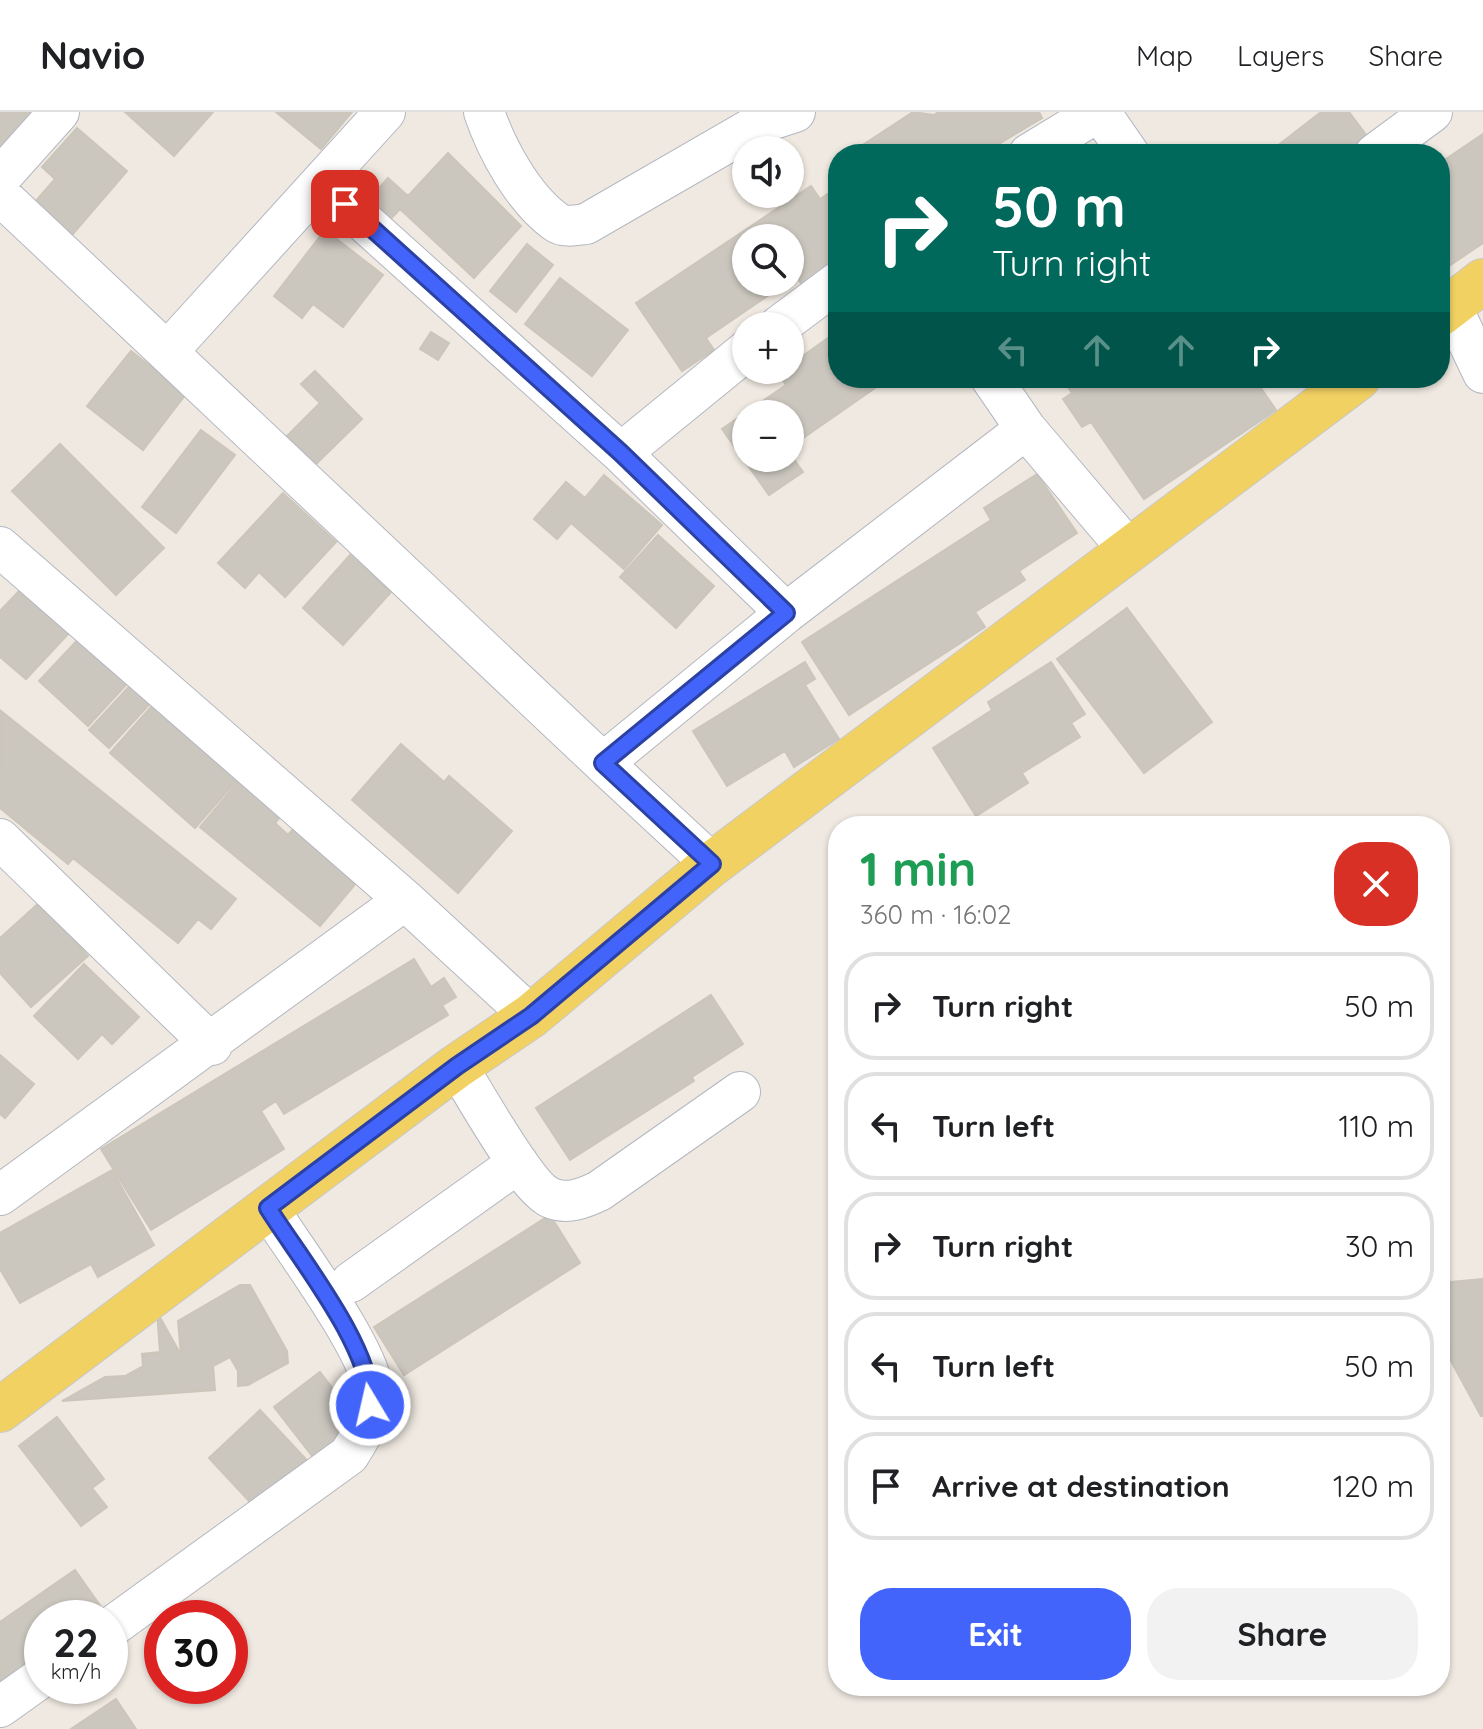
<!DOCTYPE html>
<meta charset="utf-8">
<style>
body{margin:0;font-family:Quicksand,sans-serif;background:#f2f2f2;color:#202124;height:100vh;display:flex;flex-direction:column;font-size:30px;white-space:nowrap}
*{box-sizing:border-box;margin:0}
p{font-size:26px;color:#757577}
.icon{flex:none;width:44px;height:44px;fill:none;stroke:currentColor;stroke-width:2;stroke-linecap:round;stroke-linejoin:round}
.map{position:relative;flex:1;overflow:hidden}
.panel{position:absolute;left:828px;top:704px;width:622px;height:880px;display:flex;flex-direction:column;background:#fff;border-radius:32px;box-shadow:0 2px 6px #0004}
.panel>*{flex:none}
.guide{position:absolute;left:828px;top:32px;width:622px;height:244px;border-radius:32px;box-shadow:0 2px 6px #0004;background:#00695c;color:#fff;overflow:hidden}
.fabs{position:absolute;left:732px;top:24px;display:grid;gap:16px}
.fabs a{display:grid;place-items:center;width:72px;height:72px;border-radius:50%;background:#fff;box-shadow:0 2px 6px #0004;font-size:40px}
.speed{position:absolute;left:24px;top:1488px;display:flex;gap:16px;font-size:40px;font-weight:700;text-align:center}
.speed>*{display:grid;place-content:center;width:104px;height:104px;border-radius:50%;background:#fff;box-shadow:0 2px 6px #0004;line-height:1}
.speed small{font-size:20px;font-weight:400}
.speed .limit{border:12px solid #d22;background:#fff;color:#111}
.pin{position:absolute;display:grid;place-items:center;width:68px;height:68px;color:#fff;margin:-34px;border-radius:16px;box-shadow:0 4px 12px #0006}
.me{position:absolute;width:88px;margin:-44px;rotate:351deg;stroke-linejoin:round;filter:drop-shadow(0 0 6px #0008)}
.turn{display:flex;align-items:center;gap:28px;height:168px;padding:0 32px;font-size:36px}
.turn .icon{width:104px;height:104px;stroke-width:2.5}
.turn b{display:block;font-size:56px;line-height:68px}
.lanes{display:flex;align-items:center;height:76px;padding:0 32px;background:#0003;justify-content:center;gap:40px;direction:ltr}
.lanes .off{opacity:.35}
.round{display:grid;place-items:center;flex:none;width:84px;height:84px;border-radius:32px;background:#f2f2f2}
.headline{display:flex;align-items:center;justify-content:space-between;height:136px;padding:0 32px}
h1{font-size:48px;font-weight:800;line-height:60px;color:#1e9e55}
.button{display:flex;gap:16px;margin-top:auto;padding:16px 32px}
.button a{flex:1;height:92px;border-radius:32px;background:#4264fb;color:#fff;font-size:32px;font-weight:800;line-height:92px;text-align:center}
.button a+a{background:#f2f2f2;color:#202124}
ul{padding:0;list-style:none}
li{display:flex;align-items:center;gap:24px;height:108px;margin:0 16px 12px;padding:0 16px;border:4px solid #e0e0e0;border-radius:32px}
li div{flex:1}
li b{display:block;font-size:30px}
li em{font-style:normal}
header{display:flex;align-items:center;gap:48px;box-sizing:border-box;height:112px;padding:0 40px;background:#fff;border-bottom:2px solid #e0e0e0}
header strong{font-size:38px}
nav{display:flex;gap:44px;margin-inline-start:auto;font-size:28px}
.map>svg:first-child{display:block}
</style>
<header>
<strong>Navio</strong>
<nav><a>Map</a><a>Layers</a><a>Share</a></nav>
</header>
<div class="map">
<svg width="1483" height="1617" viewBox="0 0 1483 1617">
<rect width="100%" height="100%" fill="#efe9e1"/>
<!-- building -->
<path fill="#cbc7bf" stroke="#cbc5ba" stroke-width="2" d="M0,0h43l-43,46z
M125,0h88l-39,44z
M276,0h76l-31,37z
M913,0l21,3 5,-3h100l3,6 -60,36h-133z
M1321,0h28l24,32 -13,10h-84l-4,-4z
M77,16l50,43 -68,79 -38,-32 34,-39 -13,-12z
M1483,22v109l-43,29v-109z
M448,41l73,73 -47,52 -74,-69 -15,16 -21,-20 24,-27 20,18z
M811,74l9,13 18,-12v77l-34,24 -8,-12 -6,4v-42h-44v44h42l-82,56 8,12 -32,21 -46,-68z
M325,118l58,45 -40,52 -30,-23 -11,14 -28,-22z
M527,132l26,21 -37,47 -26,-21z
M560,166l68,52 -36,46 -67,-52z
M838,219v47h30l7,10 -85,59v-33h-44v44h44v-4l13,18 -34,23 -47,-66 64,-44 -8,-12 12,-3v-5z
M431,220l18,11 -11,17 -18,-11z
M131,239l55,43 -43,56 -56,-44z
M315,259l47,48 -47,46 -28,-29 33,-33 -19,-19z
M1062,266h192l22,32 -132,89 -53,-77 -9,5 -19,-28 9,-6z
M201,318l34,25 -59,78 -34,-26z
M60,332l104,104 -48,47 -104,-104z
M1037,362l40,59 -58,38 6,9 -50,32 10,15 -136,88 -47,-73 189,-122 -7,-12z
M604,363l58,50 -38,44 -53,-46 -14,16 -23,-20 32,-37 19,16z
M283,381l53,49 -51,55 -26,-25 -14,16 -27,-25z
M658,423l56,51 -38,42 -56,-51z
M350,443l41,37 -48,53 -40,-37z
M21,477l48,44 -43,46 -26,-22v-46z
M1127,496l85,114 -68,51 -87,-114z
M86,519l49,44 -47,51 -49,-45z
M805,550l10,17 -10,6 34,54 -45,28 -9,-16 -58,35 -34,-55z
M1051,550l34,52 -14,9 9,14 -58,36 6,10 -52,33 -43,-68 59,-38 -4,-8z
M136,567l20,18 -47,51 -20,-18z
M159,586l84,75 -48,55 -85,-75z
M1,599l235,188 -25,30 -13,-10 -20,24 -105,-85 -5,6 -68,-56z
M401,632l43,38 5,-6 63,55 -54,62 -106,-93z
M243,664l42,35 -10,12 13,12 11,-13 64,53 -43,51 -120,-99z
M40,790l48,54 -57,51 -31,-34v-35z
M414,847l34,56 -164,99 -8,-13 -15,10 23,38 -133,81 -50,-81z
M84,852l55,53 -27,27 -10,-10 -24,25 -44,-43z
M444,866l12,19 -13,8 -12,-18z
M711,883l32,49 -51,33 2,4 -124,79 -34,-52z
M0,943l34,29 -29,34 -5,-4z
M112,1058l42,75 -56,32 -7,-13 -71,39 -20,-34v-36z
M550,1103l30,48 -176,112 -30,-48z
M1483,1167v137h-2l-30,-55 -1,-12 -10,-18v-48z
M240,1173h10l37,66 1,12 -40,22 -10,1v-15l-8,-14 -17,9 2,24 -153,11 43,-24 20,-1 18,-10 -1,-12 18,-2 -3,-40 24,43 -3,-34z
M320,1260l45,58 -45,36 -46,-59z
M260,1298l55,59 -51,48 -55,-59z
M57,1305l47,62 -12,9 15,19 -26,19 -62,-80z
M75,1458l34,48h-67v62l-42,30v-88z
M116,1587l20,30h-65z"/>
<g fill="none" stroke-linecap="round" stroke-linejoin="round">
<defs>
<path id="minor" d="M484,0c13,38 39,86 72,110 8,6 21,3 30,2l175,-101 34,-11
M1100,0l29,42
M1029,42l69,-42
M1375,42l57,-42
M0,66l59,-66
M322,72l299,269 125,-102
M0,83l167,157 218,-240
M1451,194l32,67
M779,214l59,-44
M167,240l436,411 183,-150
M991,266l35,51 101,119
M621,341l165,160 240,-184
M0,435l405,353 126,116
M603,651l109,101
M0,727l212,206
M457,954c16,25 70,123 94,132 17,7 33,0 48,-7l141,-99
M0,1083l405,-295
M351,1170l167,-119
M110,1516l239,-173c14,-22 26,-42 23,-69 -5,-40 -80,-140 -104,-178
M0,1595l42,-30"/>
<path id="major" d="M1440,202l43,-33
M0,1298l457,-344 74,-50 181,-152 646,-486"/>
</defs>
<!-- minor casing -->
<use href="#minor" stroke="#b4b7c1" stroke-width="42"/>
<!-- major casing -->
<use href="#major" stroke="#c9c9c9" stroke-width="46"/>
<!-- minor -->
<use href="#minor" stroke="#fff" stroke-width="40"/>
<!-- major -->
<use href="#major" stroke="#f2d163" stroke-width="44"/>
</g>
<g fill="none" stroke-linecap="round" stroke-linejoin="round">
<defs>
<path id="route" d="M345,92l276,249 165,160 -183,150 109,101 -181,152 -74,50 -189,142c30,48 106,142 102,197"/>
</defs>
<!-- route casing -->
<use href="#route" stroke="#2b41a3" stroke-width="20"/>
<!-- route -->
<use href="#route" stroke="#4264fb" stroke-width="14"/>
</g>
</svg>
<div class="fabs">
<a><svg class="icon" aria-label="sound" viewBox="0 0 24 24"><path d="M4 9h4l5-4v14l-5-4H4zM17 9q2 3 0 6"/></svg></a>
<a><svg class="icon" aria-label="search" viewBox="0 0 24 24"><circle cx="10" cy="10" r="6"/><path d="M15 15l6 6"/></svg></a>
<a>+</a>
<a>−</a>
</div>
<div class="speed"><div>22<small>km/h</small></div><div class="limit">30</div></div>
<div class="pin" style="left:345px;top:92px;background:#d93025"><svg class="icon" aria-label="arrive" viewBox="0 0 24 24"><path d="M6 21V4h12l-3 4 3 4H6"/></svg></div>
<svg class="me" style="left:370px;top:1293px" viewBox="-20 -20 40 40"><circle r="17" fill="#4264fb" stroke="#fff" stroke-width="3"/><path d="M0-11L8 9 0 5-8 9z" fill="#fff"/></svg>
<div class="guide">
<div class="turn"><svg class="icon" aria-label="right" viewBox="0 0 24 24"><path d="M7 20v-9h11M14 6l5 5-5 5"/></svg><div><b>50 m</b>Turn right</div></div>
<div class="lanes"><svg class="icon off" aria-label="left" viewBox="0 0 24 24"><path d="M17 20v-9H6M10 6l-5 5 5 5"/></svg><svg class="icon off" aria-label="ahead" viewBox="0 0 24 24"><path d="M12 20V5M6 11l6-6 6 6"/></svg><svg class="icon off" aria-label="ahead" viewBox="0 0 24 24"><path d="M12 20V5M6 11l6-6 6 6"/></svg><svg class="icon" aria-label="right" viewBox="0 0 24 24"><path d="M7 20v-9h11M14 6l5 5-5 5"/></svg></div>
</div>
<section class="panel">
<div class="headline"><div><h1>1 min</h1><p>360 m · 16:02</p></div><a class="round" style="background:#d93025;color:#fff"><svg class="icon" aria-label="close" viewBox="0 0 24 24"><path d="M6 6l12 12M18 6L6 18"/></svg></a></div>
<ul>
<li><svg class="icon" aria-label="right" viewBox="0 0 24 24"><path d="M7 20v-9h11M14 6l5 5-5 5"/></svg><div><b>Turn right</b></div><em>50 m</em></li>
<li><svg class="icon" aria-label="left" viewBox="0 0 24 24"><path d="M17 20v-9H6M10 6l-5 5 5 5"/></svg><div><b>Turn left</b></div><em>110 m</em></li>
<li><svg class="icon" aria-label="right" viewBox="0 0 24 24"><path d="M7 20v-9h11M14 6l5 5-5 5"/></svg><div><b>Turn right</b></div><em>30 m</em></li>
<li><svg class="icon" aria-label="left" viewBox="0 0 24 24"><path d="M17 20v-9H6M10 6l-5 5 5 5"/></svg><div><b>Turn left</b></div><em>50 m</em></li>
<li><svg class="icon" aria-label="arrive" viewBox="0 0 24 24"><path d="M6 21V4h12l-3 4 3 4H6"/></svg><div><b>Arrive at destination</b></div><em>120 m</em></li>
</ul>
<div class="button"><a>Exit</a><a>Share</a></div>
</section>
</div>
